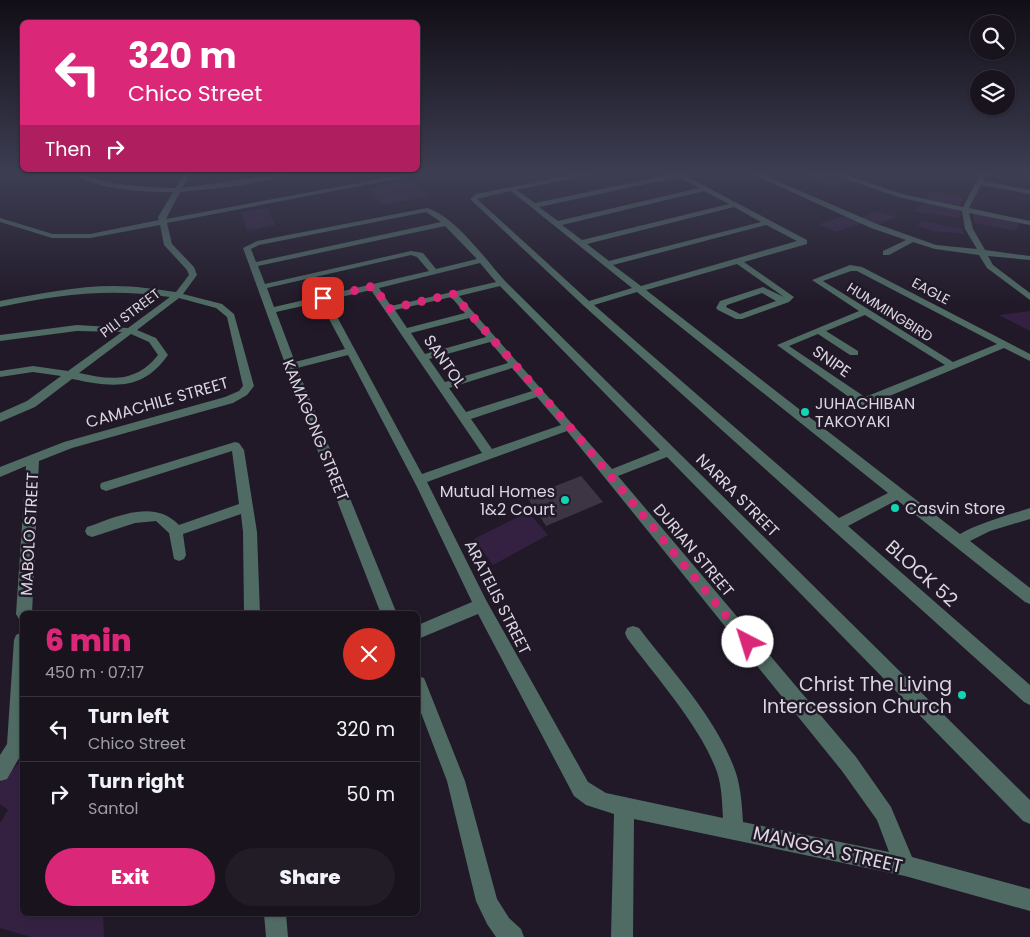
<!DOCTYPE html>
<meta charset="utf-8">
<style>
body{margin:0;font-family:Poppins,sans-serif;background:#221c27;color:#f1f3f6;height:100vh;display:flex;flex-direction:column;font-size:19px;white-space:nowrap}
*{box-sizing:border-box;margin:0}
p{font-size:16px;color:#9f9ea4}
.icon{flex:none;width:28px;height:28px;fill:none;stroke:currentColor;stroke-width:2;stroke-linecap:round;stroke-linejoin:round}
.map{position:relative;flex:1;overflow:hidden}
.details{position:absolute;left:20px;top:611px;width:400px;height:305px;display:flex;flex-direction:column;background:#19131e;border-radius:8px;box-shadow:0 1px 4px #0004,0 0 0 1px #37323c}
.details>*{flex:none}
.guide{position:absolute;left:20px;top:20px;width:400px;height:152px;border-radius:8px;box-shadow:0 1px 4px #0004,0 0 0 1px #37323c;background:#db2777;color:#fff;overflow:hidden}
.tools{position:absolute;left:970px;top:15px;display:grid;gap:10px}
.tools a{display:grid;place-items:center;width:45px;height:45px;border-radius:50%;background:#19131e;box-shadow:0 1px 4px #0004,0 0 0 1px #37323c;font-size:25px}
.pin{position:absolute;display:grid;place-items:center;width:42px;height:42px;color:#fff;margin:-21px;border-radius:10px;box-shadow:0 2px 8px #0006}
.me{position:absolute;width:55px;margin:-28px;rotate:320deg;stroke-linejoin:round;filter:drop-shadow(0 0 4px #0008)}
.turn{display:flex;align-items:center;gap:18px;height:105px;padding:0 25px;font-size:22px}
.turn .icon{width:65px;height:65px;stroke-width:2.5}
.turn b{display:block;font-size:35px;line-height:42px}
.then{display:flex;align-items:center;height:48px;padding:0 25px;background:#0003;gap:10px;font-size:19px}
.round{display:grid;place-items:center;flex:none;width:52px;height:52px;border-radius:26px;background:#221c27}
.headline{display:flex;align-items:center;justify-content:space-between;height:85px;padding:0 25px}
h1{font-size:30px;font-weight:800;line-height:38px;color:#db2777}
.primary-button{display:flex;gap:10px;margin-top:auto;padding:10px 25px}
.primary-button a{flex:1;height:58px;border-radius:30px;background:#db2777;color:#fff;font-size:20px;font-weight:800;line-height:58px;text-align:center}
.primary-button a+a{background:#221c27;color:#f1f3f6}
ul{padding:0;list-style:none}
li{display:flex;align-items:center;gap:15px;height:65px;padding:0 25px;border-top:1px solid #37323c}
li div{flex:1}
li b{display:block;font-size:19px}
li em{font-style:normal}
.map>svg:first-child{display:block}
</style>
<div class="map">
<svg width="1030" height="937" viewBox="0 0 1030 937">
<rect width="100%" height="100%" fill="#211928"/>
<!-- green -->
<path fill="#342142" d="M813,174h15l19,8 -20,5 -24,-10z
M413,181l15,15 -45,9 -14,-16z
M930,191l33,7 -3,8 -36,-8z
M927,202l34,7 -2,9 -46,-7z
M267,208l8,17 -28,6 -6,-19z
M878,211l18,6 -19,8 -17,-7z
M973,213l47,9 -4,9 -41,-8z
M844,216l18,7 -26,9 -17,-8z
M921,221l41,8 2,5 -31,-3 -15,-5z
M1030,311v20l-31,-16z
M528,512l20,23 -55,30 -19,-26z
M22,760v154h81l1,23h-73l-31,-9v-105l8,-13 -8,-6v-22z"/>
<!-- building -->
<path fill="#3d3444" d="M581,476l22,26 -57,24 -19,-29z"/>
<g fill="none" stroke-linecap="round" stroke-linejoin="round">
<!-- minor -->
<path fill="#4f6b63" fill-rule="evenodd" d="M73,174c13,0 23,5 35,8 23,4 45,6 68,6l8,-14h6l-8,14 99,-14h16l-59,12 -58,6 -14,27 241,-45h15l-255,49 5,21 22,23 3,8 -14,19 39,10 12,10 20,72 -7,9 -14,8 -161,45 -33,13 -7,153h-10v6l-3,-1 -3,-5 10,-148 -26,11v-10l64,-25 161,-45 14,-6 4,-5 -16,-69 -11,-9 -37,-10 -42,32 19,8 12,17c-26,37 -56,32 -96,24l-37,28 -35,15v-9l27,-12 34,-25 -28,-4 -33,5v-6l33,-5 35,5 54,-39 -45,-1 -77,10v-6l77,-10 51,3 42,-31c-60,-9 -111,-3 -170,10v-6c38,-7 76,-15 114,-15 21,0 41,3 62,6l13,-17 -2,-5 -23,-25 -4,-20 -70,13h-38l-52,-16v-4l53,16h37l69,-14 -1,-3 15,-25c-31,0 -72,-2 -100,-18zM131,334l18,8 9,13c-22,28 -47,25 -79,18z
M577,174h14l-74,16 18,13 138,-29h9l125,66v4l-63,18 50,35 -5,5 -47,17h-6l-18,-9 -2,-2 4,-7 43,-14 21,10 -47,-33 -91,26 314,244c22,-12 46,-18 70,-26v11l-40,12 -20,10 60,47v16l-5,-2 -128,-102 -49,26 182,159v20l-6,-3 -440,-396 -114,-107 6,-5zM678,177l21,11 -141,33 -19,-14zM511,191l121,97 -43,13 -112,-102zM704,191l25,13 -147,36 -20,-15zM734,207l27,15 -152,39 -22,-17zM766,225l31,16 -156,45 -28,-21zM637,292l251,201 -49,25 -245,-213zM762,293l14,8 -36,13 -14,-7 1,-2z
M752,174h9l116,50 59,21 41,4 -12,-20 -3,-18 -64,-14 -66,-23h10l60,20 61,13 17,-33h6l-3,7 47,9v4l-49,-9 -12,23 61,13v4l-61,-12 4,16 12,21 45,6v4l-42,-4 5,9 37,28v7l-43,-32 -8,-13 -44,-6 -22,-7 -24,13h-6v-4l23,-11 -35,-12z
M427,208c29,9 58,51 78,73l525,519v24l-7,-3 -356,-364 -49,19 238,281 35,50 21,50 118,32v22l-125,-35 -271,-57 -1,118h-22l3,-123 -28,-9 -12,-9 -96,-182 -60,25v-14l54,-23 -55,-115 -69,-132 -51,13 100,246h-16l-78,-201 -60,-165 14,-7zM426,212l15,10 -185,40 -5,-13 8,-4zM445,226l32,33 -41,10 -13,-16 -12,-2 -146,33 -7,-18zM411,255l6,2 12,14 -155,36 -7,-19zM480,263l16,19 -105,24 -12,-18zM500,286l160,164 -48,19 -153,-173zM371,290l111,163 -60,21 -94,-174zM451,297l14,16 -58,15 -12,-18zM320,302l25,47 -50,13 -19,-50zM469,318l17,19 -61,17 -14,-21zM490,342l18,21 -63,19 -16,-23zM512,368l20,23 -66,21 -17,-24zM537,397l24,28 -69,24 -21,-30zM567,431l275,340 35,49 12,32 -146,-30c-1,-16 -2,-33 -7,-49 -19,-55 -63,-100 -97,-145l-6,-2 -6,2 -2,5 2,5c29,39 74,89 90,134 5,15 5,31 6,46l-117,-25 -18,-11 -102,-182 -59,-118z
M850,265l12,2 168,87v7l-26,-13 -136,57h-8l-83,-60 82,-34 -47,-31zM851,271h6l140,73 -44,18 -130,-81zM865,315l80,50 -80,32 -76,-51 29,-12 32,21h8v-4l-32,-20z
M235,442l4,1 5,7 13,82 3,82h-16l-1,-82 -2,-18 -58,20 3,21 -2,4 -5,2 -5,-2 -5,-26 -13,-12 -21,2 -43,14 -5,-2 -2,-4 2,-4c29,-10 67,-29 92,-2l60,-21 -7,-53 -126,40 -5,-2 -1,-3 1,-3z
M22,632v121l-15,26 -7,2v-26l7,-11 7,-104 2,-5z
M418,676l6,2 41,103 32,118 12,19 12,11 3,8h-28l-9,-13 -11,-23 -29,-120 -29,-76z
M264,914h22l2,23h-22z"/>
</g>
<!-- sky -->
<linearGradient id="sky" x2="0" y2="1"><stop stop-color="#120e16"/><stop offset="0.57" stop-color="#3d3e53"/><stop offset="1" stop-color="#3d3e53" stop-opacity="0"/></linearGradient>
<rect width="1030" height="305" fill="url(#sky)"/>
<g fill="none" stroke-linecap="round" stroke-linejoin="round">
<!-- route -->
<path stroke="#db2777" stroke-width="9" stroke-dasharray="0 16.2" d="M323,298l51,-12 15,23 64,-15 116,132 179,216"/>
</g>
<!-- markers -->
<g fill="#12d5b4" stroke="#211928" stroke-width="2">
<circle cx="805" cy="412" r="5"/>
<circle cx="565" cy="500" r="5"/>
<circle cx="895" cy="508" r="5"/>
<circle cx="962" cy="695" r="5"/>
</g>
<g text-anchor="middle" stroke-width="5" stroke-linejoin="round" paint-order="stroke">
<!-- far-street labels -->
<g font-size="14" fill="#dcd6e1" stroke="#211928">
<text transform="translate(931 291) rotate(28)" y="5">EAGLE</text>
<text transform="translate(890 312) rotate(32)" y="5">HUMMINGBIRD</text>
<text transform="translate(130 313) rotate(-37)" y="5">PILI STREET</text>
</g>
<!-- street labels -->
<g font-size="16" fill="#dcd6e1" stroke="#211928">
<text transform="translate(445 361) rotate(55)" y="6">SANTOL</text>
<text transform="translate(832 361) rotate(35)" y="6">SNIPE</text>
<text transform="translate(157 402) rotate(-16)" y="6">CAMACHILE STREET</text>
<text transform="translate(316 430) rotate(68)" y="6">KAMAGONG STREET</text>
<text transform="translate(738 495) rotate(45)" y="6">NARRA STREET</text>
<text transform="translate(29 534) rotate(-87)" y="6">MABOLO STREET</text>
<text transform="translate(694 550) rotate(50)" y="6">DURIAN STREET</text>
<text transform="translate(498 597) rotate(63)" y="6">ARATELIS STREET</text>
</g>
<!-- poi labels -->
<g font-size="16" fill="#dcd6e1" stroke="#211928" text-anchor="start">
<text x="815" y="409">JUHACHIBAN<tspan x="815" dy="18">TAKOYAKI</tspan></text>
<text x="555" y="497" text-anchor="end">Mutual Homes<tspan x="555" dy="18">1&amp;2 Court</tspan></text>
<text x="905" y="514">Casvin Store</text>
</g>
<!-- near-street labels -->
<g font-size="19" fill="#dcd6e1" stroke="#211928">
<text transform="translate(922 573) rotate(42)" y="7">BLOCK 52</text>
<text transform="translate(828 849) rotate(13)" y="7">MANGGA STREET</text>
</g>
<!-- near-poi labels -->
<g font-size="19" fill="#dcd6e1" stroke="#211928" text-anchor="end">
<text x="952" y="691">Christ The Living<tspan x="952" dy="22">Intercession Church</tspan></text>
</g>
</g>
</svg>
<div class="tools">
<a><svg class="icon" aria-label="search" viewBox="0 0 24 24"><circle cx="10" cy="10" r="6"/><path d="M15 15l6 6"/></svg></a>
<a><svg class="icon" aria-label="layers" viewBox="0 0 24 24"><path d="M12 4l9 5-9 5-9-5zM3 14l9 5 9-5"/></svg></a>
</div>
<div class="pin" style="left:323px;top:298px;background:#d93025"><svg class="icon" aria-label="arrive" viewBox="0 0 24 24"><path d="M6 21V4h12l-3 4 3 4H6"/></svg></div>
<svg class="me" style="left:748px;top:642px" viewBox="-20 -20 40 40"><circle r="19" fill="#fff"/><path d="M0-13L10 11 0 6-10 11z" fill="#db2777"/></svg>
<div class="guide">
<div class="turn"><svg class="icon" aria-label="left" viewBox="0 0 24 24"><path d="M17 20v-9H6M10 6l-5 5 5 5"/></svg><div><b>320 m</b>Chico Street</div></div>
<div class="then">Then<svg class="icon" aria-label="right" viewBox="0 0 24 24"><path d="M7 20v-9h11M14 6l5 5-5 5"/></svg></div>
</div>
<section class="details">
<div class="headline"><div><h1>6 min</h1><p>450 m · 07:17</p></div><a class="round" style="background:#d93025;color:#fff"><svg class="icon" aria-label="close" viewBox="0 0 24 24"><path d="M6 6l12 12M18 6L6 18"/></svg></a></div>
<ul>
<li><svg class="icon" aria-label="left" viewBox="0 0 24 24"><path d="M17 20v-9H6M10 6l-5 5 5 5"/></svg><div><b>Turn left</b><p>Chico Street</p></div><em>320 m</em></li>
<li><svg class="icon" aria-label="right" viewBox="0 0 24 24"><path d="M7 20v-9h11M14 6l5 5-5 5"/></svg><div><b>Turn right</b><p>Santol</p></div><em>50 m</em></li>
</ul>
<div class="primary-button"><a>Exit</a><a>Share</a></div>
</section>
</div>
